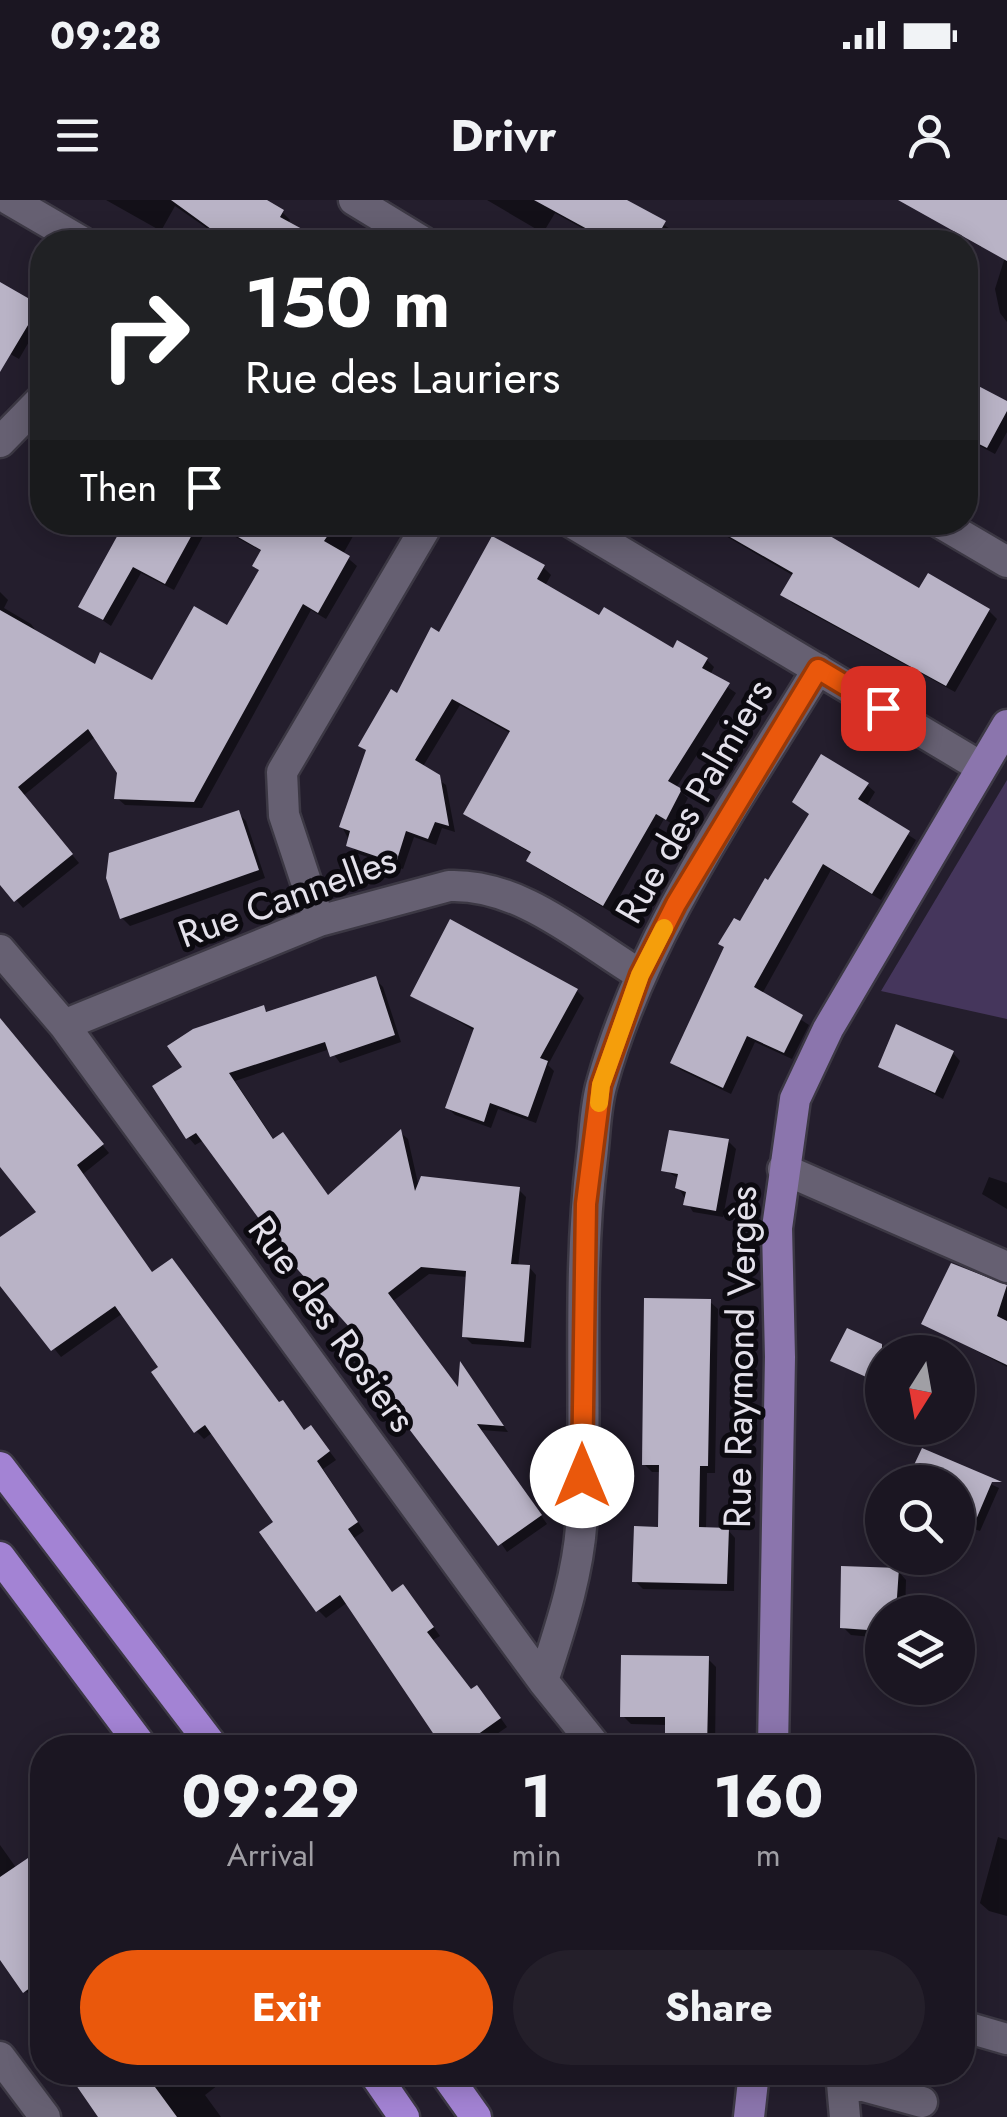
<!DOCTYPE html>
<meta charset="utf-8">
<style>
body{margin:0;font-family:Jost,sans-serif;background:#241f2a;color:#f1f3f6;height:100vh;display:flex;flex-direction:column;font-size:38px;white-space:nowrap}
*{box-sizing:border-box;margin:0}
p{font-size:32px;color:#a09fa5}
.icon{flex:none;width:55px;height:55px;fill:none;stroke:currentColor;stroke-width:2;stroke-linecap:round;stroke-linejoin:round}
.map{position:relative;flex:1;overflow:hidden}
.drawer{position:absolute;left:30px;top:1535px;width:945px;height:350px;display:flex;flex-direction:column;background:#1b1622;border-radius:40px;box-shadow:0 5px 25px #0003,0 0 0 2px #393540}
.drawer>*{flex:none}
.banner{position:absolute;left:30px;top:30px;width:948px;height:305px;border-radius:40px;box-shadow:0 5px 25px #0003,0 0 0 2px #393540;background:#202124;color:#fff;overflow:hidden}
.needle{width:65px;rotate:191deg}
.tools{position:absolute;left:865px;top:1135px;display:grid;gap:20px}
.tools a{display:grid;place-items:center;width:110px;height:110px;border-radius:50%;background:#1b1622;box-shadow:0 5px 25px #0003,0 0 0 2px #393540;font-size:50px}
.pin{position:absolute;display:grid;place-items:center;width:85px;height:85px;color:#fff;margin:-42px;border-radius:20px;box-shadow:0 5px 15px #0006}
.me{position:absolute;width:110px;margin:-55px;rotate:0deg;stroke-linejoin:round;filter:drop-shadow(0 0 8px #0008)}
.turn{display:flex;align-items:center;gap:35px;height:210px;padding:0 50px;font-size:45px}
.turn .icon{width:130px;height:130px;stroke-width:2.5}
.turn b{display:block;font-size:70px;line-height:85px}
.then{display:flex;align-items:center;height:95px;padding:0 50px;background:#0003;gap:20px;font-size:38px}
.eta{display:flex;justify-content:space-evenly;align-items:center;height:170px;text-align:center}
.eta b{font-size:60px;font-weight:700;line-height:70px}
.cta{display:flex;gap:20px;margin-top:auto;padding:20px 50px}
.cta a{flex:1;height:115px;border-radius:60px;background:#ea580c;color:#fff;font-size:40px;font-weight:700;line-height:115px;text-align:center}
.cta a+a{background:#241f2a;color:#f1f3f6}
.status{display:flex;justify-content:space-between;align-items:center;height:70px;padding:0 50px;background:#1b1622;direction:ltr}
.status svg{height:28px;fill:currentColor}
header{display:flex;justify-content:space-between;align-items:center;height:130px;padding:0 50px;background:#1b1622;font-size:45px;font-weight:700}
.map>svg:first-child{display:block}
</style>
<div class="status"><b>09:28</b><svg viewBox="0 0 49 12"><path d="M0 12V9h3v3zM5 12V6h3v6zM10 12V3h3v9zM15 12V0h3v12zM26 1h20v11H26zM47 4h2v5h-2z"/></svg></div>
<header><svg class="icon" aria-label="menu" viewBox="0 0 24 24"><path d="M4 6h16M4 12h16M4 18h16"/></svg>Drivr<svg class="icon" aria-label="person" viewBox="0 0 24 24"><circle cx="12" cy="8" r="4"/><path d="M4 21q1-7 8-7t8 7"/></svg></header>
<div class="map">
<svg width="1007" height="1917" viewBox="0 0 1007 1917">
<rect width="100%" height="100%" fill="#241e2d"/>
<!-- green -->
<path fill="#45365c" d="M1007,580v239l-126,-28z"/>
<!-- shadow -->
<path fill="#0007" d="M106,0h156l20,12 8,8 -2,4 33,18h-94l-52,-36 -14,25z
M487,0h135l50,30 -7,12h-68l3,-4 -45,-25 -12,20z
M938,0h69v2l-26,45 -52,-32z
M1007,51v71l-7,-9 -5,-24z
M0,84l42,27v8l-23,40 -19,-11z
M965,182l42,22v28l-12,22 -30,-16z
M128,322h233l-18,32 14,12 -31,53 -15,-9 -109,198 -77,-3 -8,-7 3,-26 -24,-36 -73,60 56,67 -56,45 -23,-27v-289l8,8 -4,8 27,16 7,10 58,34 57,16 75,-56 33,-57 2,-19 -53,-29 -36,67 -33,-17 -30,53 -29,-20z
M702,322h133l-9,15 94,55 69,19 8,8 -42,73 -163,-89 -9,-9 11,-18z
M543,367l8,8 -6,11 55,32 74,33 33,9 7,7 -4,8 26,18 -60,95 12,10 -14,27 -10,-6 -53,93 -74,-44 -8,-7 3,-7 -66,-40 46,-80 -52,-29 -38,63 24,17 9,47 -13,-4 -6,17 -22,-8 -11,32 -47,-16 -14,-26 26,-75 -7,-6 79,-110z
M867,585l8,7 -9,15 50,33 -35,60 -50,-30 -69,124 47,31 -17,34 -37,-17 -24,52 -50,-24 -8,-7 68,-139 28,-41z
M238,613l8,8 19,57 -135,48 -8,-8z
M375,779l8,8 18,55 -61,21 -10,-14 -95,32 40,60 54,57 72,-65 7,6 11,49 99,1 8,8 -8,70h11l7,8 -5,73 -59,-4 -8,-8 4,-59 -39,-3 -36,27 67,90 7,-19 41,60 -27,-2 66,94 -40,28 -152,-223 -151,-189 -9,5 -7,-8 75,-129 6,6z
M577,791l7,7 -36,67 6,6 -18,52 -38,-14 -7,19 -36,-13 -7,-7 27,-77 -62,-36z
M0,822l109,131 -26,21 70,101 153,157 12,4 18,24 -13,9 41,62 -10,7 39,56h17l30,42 -7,4 39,51 13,5 22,31 -13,9 9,12h-57l-98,-146 -22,16 -8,-8 -42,-88 -63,-90 -9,7 -8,-8 -34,-63 -39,-55 -62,44 -61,-75v-42l39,-28 -39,-50z
M953,853l7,8 -17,38 -62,-33z
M728,941l8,8 -13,68 -30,-5 -15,-25 2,-8 -16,-9z
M989,977l18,6v26l-25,-15z
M952,1066l55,21v80l-83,-44z
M710,1102l8,7 -3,164h-8l-1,57h22l7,8 -1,53 -91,-2 -8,-8 25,-52 1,-57h-9l-8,-8z
M848,1131l48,21h-14v32l-45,-20z
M923,1252l76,36 -19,43 -16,-6 -6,15v-58h-49z
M898,1371l8,9 -1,32h-23v26l-31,-3 -9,-9z
M708,1459l8,8 -1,81h-48v-23l-36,-1 -8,-8z
M998,1637l9,3v76l-18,-5 -9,-8z
M0,1645l17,24 11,-8 14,17v124l-17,-11 -25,-35z
M150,1872h85l-30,23 16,22h-119z"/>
<!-- building -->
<path fill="#b9b3c6" d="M171,0h96l17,10 -4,7 46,25h-97z
M534,0h93l39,21 -12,21h-43z
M898,0h109v61z
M0,82l40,23 -40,67z
M965,179l42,22v10l-20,37 -22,-11z
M125,322h74l-34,62 -32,-17 -30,53 -25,-13z
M212,322h125l-13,19 26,15 -32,57 -15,-9 -109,198 -80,-3 3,-26 -29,-44 -70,58 55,67 -59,48 -14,-17v-275l95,54 5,-12 52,28 42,-74 33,19 32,-55 -7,-4 9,-16z
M704,322h102l113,66 9,-15 62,36 -44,77 -166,-91 13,-22z
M492,336l53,29 -8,14 62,36 5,-8 69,41 4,-8 31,18 -6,10 28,15 -62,98 14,8 -16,31 -10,-6 -53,92 -77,-45 5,-9 -68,-38 47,-83 -58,-32 -37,61 25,15 9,51 -14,-4 -7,17 -22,-8 -10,32 -50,-17 4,-15 -11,-4 27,-77 -8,-4 33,-57 6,4 34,-66 8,5z
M821,554l48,29 -11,16 52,32 -38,63 -49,-30 -69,123 49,28 -19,38 -37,-17 -24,52 -53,-25 54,-116 -6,-3 16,-26 6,3 25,-43 3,2 41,-66 -17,-12z
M239,610l20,60 -139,49 -14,-41 3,-25z
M450,719l128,70 -38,69 8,3 -20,56 -38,-14 -6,19 -39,-14 29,-80 -64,-32z
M376,776l19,59 -65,22 -5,-15 -96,31 44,66 10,-7 45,63 73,-66 14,62 6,-15 99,11 -9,77 19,1 -6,77 -62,-5 4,-66 -45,-4 -33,26 70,94 2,-26 44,65 -27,-2 65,91 -44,31 -158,-208 11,-9 -61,-68 -94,-128 -10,6 -34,-53 30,-19 -15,-21 26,-17 71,-24 2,7z
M0,818l104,126 -27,21 75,107 20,-14 107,144 4,-2 21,30 7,-5 19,26 -13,10 41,61 -10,7 44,63 11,-8 31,43 -7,5 44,57 6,-4 24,33 -24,17 9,13h-43l-103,-153 -24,17 -57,-80 14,-10 -68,-97 -11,8 -43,-61 7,-5 -43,-61 -64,45 -51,-65v-49l36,-25 -36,-45z
M896,824l58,27 -19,42 -57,-26z
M669,930l60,9 -13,72 -33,-6 3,-13 -11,-4 3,-14 -17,-3z
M951,1063l56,22 -10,31 10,5v44l-86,-41z
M644,1098l67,1 -3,167h-8l-1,61 30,1 -2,56 -95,-2 2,-56 24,1 1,-62h-17z
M847,1128l35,16v40l-52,-23z
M922,1248l80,34h-10l-34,80v-80h-52z
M841,1366l58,2 -3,44h-14v19l-42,-3z
M621,1455l88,1 -2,92h-42v-31h-45z
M28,1658l14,19v102l-19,14 -23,-33v-83z
M67,1872h77l33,45h-79z"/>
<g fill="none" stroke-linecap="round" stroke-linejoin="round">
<defs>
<path id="minor" d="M10,0l72,42
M354,0l69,42
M0,242l42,-43
M571,322l410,245
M939,322l68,40
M319,721l-35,-106 -2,-43 147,-250
M0,750l64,75 479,656 54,67
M64,825l255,-104 130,-35c71,-3 134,54 192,89
M783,969l224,98
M543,1481c18,-55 37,-111 39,-169 5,-119 -5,-236 10,-355 3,-24 3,-51 10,-74 42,-151 136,-282 216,-414
M962,1826l45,13
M0,1857l45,60
M841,1872l4,45
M842,1880l80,22"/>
<path id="major" d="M773,1548l7,-391 -3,-129 18,-129 33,-70 179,-304
M749,1917l5,-45"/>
<path id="highway" d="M0,1267l214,281
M0,1357l143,191
M373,1872l31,45
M444,1872l32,45"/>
</defs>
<!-- minor casing -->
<use href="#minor" stroke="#3c3844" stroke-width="35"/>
<!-- major casing -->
<use href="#major" stroke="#3c3844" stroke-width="35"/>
<!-- highway casing -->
<use href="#highway" stroke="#3c3844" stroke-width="35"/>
<!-- minor -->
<use href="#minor" stroke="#666072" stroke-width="30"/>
<!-- major -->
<use href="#major" stroke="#8b75ad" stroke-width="30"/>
<!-- highway -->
<use href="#highway" stroke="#a383d4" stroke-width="30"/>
</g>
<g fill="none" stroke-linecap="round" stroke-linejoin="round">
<defs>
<path id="route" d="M582,1276l4,-272 15,-119 39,-110 36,-71 142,-235 65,39"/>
</defs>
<!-- route casing -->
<use href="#route" stroke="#983908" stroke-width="25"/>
<!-- route -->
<use href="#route" stroke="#ea580c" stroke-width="18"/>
<!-- slow -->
<path stroke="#f59e0b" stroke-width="18" d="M599,903l2,-18 39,-110 24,-47"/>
</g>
<g text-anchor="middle" stroke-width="10" stroke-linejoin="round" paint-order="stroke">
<!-- street labels -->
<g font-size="38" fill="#e4e1eb" stroke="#0c0a10">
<text transform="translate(694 601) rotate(-60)" y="13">Rue des Palmiers</text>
<text transform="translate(287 697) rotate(-20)" y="13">Rue Cannelles</text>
<text transform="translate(332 1124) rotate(54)" y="13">Rue des Rosiers</text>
<text transform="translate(740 1157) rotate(-89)" y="13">Rue Raymond Vergès</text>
</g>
</g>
</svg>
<div class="tools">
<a><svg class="needle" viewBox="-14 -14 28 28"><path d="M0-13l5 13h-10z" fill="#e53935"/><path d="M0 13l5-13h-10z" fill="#a09fa5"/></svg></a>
<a><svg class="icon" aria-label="search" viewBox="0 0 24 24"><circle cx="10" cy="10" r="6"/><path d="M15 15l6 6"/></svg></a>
<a><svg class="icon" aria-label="layers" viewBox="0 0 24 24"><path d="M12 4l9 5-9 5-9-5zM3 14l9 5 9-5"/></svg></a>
</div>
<div class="pin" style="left:883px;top:508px;background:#d93025"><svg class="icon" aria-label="arrive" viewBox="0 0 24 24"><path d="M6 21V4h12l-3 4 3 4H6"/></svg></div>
<svg class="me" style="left:582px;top:1276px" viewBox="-20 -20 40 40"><circle r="19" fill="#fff"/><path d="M0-13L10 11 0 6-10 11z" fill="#ea580c"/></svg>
<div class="banner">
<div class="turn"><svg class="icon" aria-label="right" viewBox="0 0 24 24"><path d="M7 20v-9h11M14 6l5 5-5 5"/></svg><div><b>150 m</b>Rue des Lauriers</div></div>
<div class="then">Then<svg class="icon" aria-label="arrive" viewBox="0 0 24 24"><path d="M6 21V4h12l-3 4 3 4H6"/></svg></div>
</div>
<section class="drawer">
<div class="eta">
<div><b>09:29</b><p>Arrival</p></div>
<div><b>1</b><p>min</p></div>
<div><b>160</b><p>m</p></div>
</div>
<div class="cta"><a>Exit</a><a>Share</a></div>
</section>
</div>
